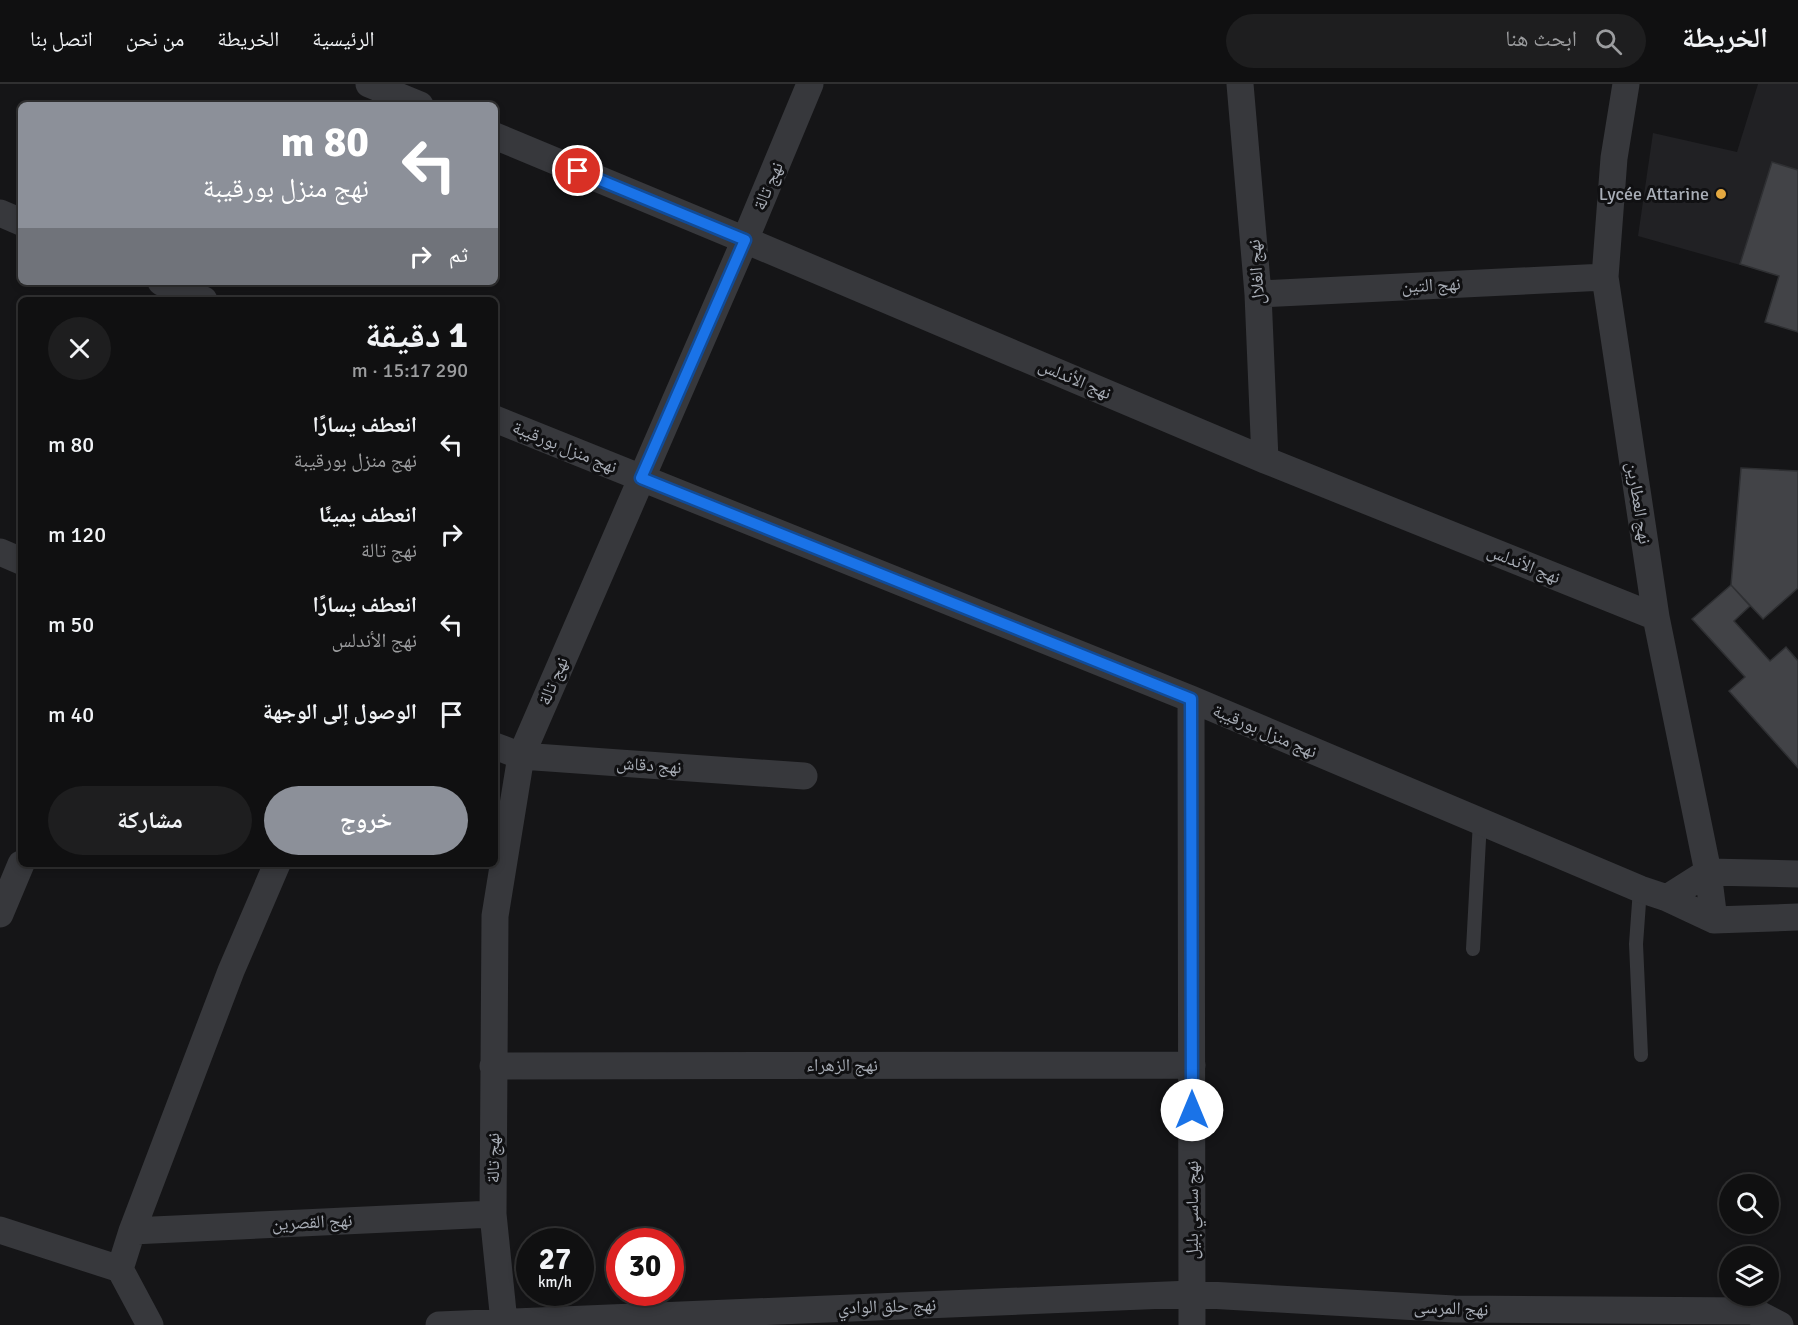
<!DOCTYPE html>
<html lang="ar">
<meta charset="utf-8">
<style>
body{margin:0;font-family:Signika,"Noto Naskh Arabic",sans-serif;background:#1e1e1f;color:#f1f3f6;direction:rtl;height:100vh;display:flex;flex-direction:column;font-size:22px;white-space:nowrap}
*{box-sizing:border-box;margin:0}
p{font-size:20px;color:#9c9d9f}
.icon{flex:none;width:33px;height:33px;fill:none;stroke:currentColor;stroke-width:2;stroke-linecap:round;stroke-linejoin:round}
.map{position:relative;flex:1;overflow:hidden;direction:ltr}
.details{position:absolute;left:18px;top:213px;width:480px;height:570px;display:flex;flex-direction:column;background:#101011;border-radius:9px;box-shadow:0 3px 9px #0003,0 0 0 2px #303031;direction:rtl}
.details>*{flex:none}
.top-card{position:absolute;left:18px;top:18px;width:480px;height:183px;border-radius:9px;box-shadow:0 3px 9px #0003,0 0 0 2px #303031;direction:rtl;background:#8c9099;color:#fff;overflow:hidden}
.controls{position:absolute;left:1719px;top:1090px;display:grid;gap:12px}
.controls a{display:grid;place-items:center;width:60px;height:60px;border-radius:50%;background:#101011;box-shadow:0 3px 9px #0003,0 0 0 2px #303031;font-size:30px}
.speed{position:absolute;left:516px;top:1144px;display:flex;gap:12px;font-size:30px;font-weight:700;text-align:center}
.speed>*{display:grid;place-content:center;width:78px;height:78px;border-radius:50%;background:#101011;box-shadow:0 3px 9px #0003,0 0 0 2px #303031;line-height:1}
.speed small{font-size:15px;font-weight:400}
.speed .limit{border:9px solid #d22;background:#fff;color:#111}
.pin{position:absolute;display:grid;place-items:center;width:51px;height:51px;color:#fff;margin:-26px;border:3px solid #fff;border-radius:50%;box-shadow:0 2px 6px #0007}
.me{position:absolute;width:66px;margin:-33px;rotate:0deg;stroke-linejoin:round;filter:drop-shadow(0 0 4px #0008)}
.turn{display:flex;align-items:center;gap:21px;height:126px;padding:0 30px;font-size:27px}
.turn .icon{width:78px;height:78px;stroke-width:2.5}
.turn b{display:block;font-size:42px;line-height:51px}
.then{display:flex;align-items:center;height:57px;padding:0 30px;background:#0003;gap:12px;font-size:22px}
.round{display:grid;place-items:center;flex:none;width:63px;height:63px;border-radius:32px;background:#1e1e1f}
.overview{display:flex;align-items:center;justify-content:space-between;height:102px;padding:0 30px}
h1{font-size:36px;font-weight:700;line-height:45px}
.action{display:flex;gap:12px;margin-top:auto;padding:12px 30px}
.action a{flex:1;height:69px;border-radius:36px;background:#8c9099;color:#fff;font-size:24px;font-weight:700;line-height:69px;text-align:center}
.action a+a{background:#1e1e1f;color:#f1f3f6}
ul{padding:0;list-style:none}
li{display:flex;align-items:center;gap:18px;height:90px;padding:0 30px}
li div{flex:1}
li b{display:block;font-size:22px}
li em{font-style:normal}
header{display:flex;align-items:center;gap:36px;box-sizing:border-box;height:84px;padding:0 30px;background:#101011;border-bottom:2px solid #303031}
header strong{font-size:28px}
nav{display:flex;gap:33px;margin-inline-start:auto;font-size:21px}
.search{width:420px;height:54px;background:#1e1e1f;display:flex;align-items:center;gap:15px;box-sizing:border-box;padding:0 21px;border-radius:33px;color:#9c9d9f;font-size:22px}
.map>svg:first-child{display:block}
</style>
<header>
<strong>الخريطة</strong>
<div class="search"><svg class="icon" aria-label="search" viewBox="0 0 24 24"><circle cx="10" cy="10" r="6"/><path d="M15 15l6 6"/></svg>ابحث هنا</div>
<nav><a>الرئيسية</a><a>الخريطة</a><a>من نحن</a><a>اتصل بنا</a></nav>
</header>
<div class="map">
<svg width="1798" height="1241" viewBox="0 0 1798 1241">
<rect width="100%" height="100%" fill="#151517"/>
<!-- built -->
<path fill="#212124" d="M1758,0h40v248l-33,-10 14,-46 -141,-40 15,-103 84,19z"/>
<!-- building -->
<path fill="#424347" stroke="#2f3033" stroke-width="1.5" d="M1772,78l26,8v162l-33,-10 14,-46 -39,-12z
M1741,384l57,3v117l-35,31 -32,-34z
M1731,501l19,21 -16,15 36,40 16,-14 12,14v107l-69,-77 16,-14 -53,-58z"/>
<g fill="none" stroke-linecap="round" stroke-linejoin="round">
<!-- lane -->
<path stroke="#37383c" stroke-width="14" d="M1640,805l-4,55 5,111
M1473,865l7,-128"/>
<!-- street -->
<path stroke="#37383c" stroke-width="27" d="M369,0l51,21
M1240,0l18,210 7,166
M1626,0l-12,74 -9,119 51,340 52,255 6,48
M495,52l250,104 520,220 391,157
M0,129l21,9
M161,198l43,18
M1258,210l347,-17
M495,335l696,280 449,190 27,9 47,22 84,-3
M0,468l21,9
M1191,615l1,626
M495,662l26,10 283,20
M1667,814l41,-26 90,2
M0,830l21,-50
M493,982l699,-1
M0,1146l120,39
M132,1147l361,-17
M120,1185l12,-38 99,-260 46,-107
M120,1185l30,56
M504,1238l-11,-108 2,-298 26,-160 224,-516 65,-156
M439,1241l752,-31 263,15 299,2 27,14"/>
</g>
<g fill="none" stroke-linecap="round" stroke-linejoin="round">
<defs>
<path id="route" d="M578,87l167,69 -104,238 550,221 1,411"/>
</defs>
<!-- route casing -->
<use href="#route" stroke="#114b97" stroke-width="15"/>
<!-- route -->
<use href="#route" stroke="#1a73e8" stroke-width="10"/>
</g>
<!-- markers -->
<circle fill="#e4a840" stroke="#101012" stroke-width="2" cx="1721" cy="110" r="6"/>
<g text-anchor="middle" stroke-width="6" stroke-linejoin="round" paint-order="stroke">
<!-- street labels -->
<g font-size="18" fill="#a8adb6" stroke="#101012">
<text transform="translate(768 102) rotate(-67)" y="6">نهج تالة</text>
<text transform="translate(1256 188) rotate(-94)" y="6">نهج الغلال</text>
<text transform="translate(1431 201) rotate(-3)" y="6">نهج التين</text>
<text transform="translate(1075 295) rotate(23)" y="6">نهج الأندلس</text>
<text transform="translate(565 363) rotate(22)" y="6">نهج منزل بورقيبة</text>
<text transform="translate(1639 419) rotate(81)" y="6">نهج العطارين</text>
<text transform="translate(1524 480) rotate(22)" y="6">نهج الأندلس</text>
<text transform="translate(553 597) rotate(-67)" y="6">نهج تالة</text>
<text transform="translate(1265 647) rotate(23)" y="6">نهج منزل بورقيبة</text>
<text transform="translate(649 681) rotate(4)" y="6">نهج دقاش</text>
<text x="842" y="987">نهج الزهراء</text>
<text transform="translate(493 1074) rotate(-90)" y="6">نهج تالة</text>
<text transform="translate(1192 1126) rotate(-90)" y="6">نهج ساسي بليل</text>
<text transform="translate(312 1138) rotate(-3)" y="6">نهج القصرين</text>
<text transform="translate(887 1222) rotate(-2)" y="6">نهج حلق الوادي</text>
<text transform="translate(1451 1224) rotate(2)" y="6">نهج المرسى</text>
</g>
<!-- poi labels -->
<g font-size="18" fill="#a8adb6" stroke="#101012" text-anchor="end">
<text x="1709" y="116">Lycée Attarine</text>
</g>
</g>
</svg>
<div class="controls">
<a><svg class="icon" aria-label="search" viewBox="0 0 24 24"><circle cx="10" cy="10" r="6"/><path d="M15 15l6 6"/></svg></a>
<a><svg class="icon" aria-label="layers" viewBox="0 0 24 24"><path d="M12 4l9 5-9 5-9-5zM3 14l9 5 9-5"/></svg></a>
</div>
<div class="speed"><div>27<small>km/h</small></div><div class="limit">30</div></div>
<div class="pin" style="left:578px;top:87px;background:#d93025"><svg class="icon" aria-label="arrive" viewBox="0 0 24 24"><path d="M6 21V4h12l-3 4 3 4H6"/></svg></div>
<svg class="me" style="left:1192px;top:1026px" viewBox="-20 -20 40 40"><circle r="19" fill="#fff"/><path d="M0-13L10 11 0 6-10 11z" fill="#1a73e8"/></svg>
<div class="top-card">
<div class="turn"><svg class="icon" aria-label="left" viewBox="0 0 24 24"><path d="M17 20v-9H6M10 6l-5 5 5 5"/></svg><div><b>80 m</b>نهج منزل بورقيبة</div></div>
<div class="then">ثم<svg class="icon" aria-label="right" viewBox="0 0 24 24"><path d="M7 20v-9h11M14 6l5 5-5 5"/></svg></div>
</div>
<section class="details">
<div class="overview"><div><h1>1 دقيقة</h1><p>290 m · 15:17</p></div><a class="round"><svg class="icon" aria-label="close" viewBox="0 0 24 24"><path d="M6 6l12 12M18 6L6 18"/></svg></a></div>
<ul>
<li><svg class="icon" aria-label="left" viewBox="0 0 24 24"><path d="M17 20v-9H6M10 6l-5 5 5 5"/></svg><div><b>انعطف يسارًا</b><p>نهج منزل بورقيبة</p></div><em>80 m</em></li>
<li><svg class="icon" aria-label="right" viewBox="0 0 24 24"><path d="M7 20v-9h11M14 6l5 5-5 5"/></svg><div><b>انعطف يمينًا</b><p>نهج تالة</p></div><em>120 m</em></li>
<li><svg class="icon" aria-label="left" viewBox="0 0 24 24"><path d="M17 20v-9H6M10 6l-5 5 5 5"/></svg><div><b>انعطف يسارًا</b><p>نهج الأندلس</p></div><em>50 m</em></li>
<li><svg class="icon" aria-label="arrive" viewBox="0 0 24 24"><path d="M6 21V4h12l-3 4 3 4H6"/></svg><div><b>الوصول إلى الوجهة</b></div><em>40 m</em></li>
</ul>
<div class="action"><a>خروج</a><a>مشاركة</a></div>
</section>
</div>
